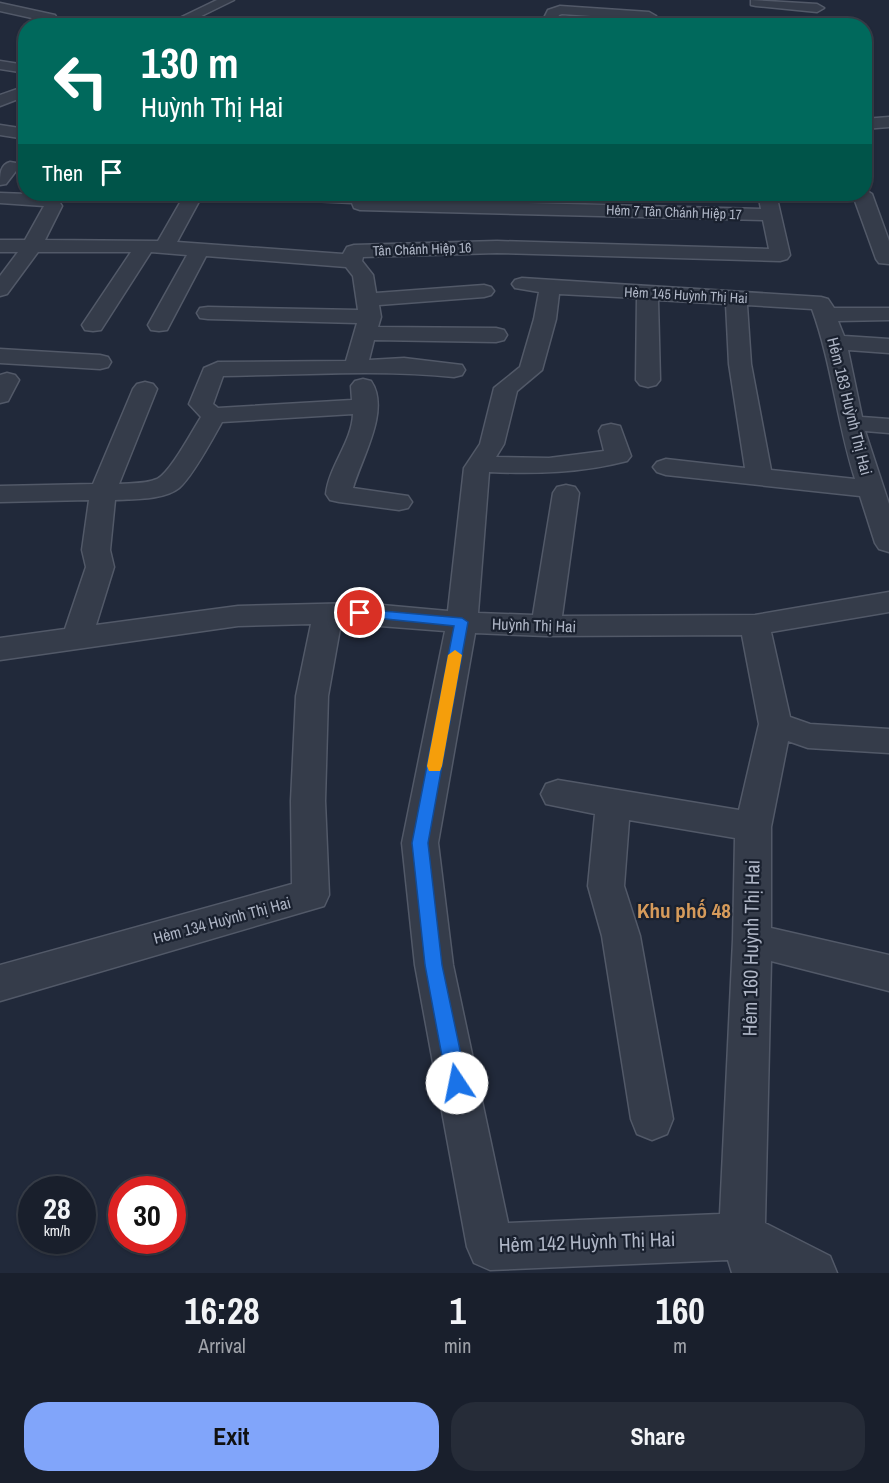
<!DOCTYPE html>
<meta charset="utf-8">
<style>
body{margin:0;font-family:"Archivo Narrow",sans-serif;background:#262c38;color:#f1f3f6;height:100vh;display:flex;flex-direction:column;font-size:22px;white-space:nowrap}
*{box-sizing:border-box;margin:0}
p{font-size:20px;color:#9fa2a9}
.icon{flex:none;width:33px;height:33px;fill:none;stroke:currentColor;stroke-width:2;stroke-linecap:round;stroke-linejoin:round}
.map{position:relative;height:1273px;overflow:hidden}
.details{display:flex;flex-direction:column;background:#191f2c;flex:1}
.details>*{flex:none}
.hud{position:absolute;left:18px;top:18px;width:854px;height:183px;border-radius:24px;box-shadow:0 2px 4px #0004,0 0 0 2px #373d48;background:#00695c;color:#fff;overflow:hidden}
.speed{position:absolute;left:18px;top:1176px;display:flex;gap:12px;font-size:30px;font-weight:700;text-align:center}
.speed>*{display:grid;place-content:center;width:78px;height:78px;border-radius:50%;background:#191f2c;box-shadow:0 2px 4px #0004,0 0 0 2px #373d48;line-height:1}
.speed small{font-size:15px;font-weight:400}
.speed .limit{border:9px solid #d22;background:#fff;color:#111}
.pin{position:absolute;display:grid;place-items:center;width:51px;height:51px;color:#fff;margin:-26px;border:3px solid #fff;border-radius:50%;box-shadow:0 2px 6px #0007}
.me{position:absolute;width:66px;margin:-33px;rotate:349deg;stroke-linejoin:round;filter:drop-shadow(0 0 4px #0008)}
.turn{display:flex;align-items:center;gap:21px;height:126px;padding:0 24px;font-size:27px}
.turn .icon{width:78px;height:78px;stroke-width:2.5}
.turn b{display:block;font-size:42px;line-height:51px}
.then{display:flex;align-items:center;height:57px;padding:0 24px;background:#0003;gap:12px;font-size:22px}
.eta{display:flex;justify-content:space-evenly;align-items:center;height:102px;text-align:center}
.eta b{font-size:36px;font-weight:700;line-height:42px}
.action{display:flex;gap:12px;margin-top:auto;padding:12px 24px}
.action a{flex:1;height:69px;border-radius:24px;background:#81a5fa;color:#111;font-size:24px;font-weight:700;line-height:69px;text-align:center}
.action a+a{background:#262c38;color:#f1f3f6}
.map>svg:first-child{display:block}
</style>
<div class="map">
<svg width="889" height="1273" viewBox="0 0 889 1273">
<rect width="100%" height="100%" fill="#21293a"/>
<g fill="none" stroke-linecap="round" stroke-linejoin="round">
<defs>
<path id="minor" d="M217,0h17l-53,26h-18z
M751,0l66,4 7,4 -7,4 -61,-6 -5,-1z
M0,3l55,12 2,3 -7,4 -50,-11z
M560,6l89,6 7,4 -7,4 -87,-6 -3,1 -5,11h-14l8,-16z
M0,61l26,4v8l-26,-4z
M26,86v10l-26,10v-11z
M889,117v10l-25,2v-10z
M0,125l26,4v10l-26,-4z
M10,162l6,1 3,4 -13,17 -6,1c0,-11 0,-20 10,-23z
M864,189l8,5 17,47v23l-10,-1 -3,-4 -21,-58 -1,-7h10z
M0,193l55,2 7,11 -17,34 113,1 27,-47h18l-26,48 166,12 4,-7 7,-2 143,-4 272,8 -6,-29 -403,-10 -6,-2 -2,-5 -81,-4 -6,-1 -3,-4h104l5,5 390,10 -3,-15h18l14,61 -3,4 -7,2 -283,-8 -134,4 -1,4 11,14 3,18 108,-8 7,2 3,4 -3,4 -7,2 -105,8 2,12 -3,10 118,1 8,2 3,5 -3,5 -8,2 -122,-2 -5,20 35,-2 58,7 3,5 -3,5 -8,2c-76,-8 -154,-2 -231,-1l-10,28 5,4 134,-8 -1,-14 4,-5 8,-2 8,2c20,29 -10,78 -18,107l55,8 4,6 -4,6 -9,2 -60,-8 -9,-2 -4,-6c3,-28 26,-52 27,-80l-131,8c-9,16 -29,54 -43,66 -15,12 -45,11 -64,12l-5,50 4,17 -18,58 142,-19 122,-3 88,8 16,-143 16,-24 14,-56 26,-21 14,-48 5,-27 -24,-4 -3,-4 3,-4 7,-2 299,19 7,2 6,9h55v12l-51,1 6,15 45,3v14l-41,-3 14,67 27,2v14l-24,-2 24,73v48l-10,-3 -4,-6 -15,-47 -194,-21 -9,-3 -4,-5 4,-5 9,-3 79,9 -16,-104 -3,-60 -68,-4 2,80 -4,5 -8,2 -8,-2 -4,-5 1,-82 -78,-4 -3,25 -14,51 -25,21 -13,53 -8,13 53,1 55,-7 -5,-20 3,-5 9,-2 9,2 11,30 -4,5c-46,12 -91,13 -138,11l-11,141 55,2 20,-122 4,-6 9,-2 9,2 4,6 -17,123 193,-1 134,-23v20l-118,20 19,85 20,7 79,5v24l-81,-5 -20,-7 -17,86v101l118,27v36l-118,-30 -6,262 65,33 7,17h-105l-4,-13 -238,10 -16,-7 -7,-16 -52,-282 -13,-122 43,-212 -104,-8 -13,73 -3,105 4,94 -5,11 -324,95v-36l292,-81 -1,-83 5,-105 15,-72 -73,2 -238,34v-22l65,-9 21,-62 -4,-17 7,-50 -89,2v-16l93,-2 40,-95 4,-5 8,-2 8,2 4,5 -38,95c13,-1 26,0 38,-5 13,-6 35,-48 44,-62l-12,-13 15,-36 14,-6 128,-1 11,-38 -149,-4 -8,-1 -3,-5 3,-5 8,-1 150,3 -5,-34 -7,-9 -140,-11 -39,74 -8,1 -8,-1 -3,-5 39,-70 -36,-3 -50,78 -8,1 -8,-1 -3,-5 49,-73h-93l-31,42 -7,2v-20l18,-24h-18v-12h25l19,-34 -44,-3zM747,305l65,4c20,55 25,114 43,170l-84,-9 -20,-106zM475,633l71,3 196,-1 17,89 -20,86 -181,-30 -12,4 -5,10 5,10 49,10 -7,72 14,50 29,183 6,15 15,6 15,-6 6,-15 -33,-183 -16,-50 5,-66 106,18 -2,102 -13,274 -212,9 -55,-258 -15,-122z
M0,349l100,6 8,2 3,5 -3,5 -8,2 -100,-6z
M7,373l8,2 4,5 -11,21 -8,2v-28z"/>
</defs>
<!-- minor casing -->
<use href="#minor" stroke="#525968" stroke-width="3"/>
<!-- minor -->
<use href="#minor" fill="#353c4a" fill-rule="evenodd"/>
</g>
<!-- route -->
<path fill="#1a73e8" stroke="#114b97" stroke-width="1.5" d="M360,609l102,9 6,4 -40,221 14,122 25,118 -3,6 -7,3 -7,-3 -3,-6 -22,-118 -13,-122 42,-217 -98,-10 -2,-3 2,-3z"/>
<!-- slow -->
<path fill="#f59e0b" d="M455,650l7,5 -20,111 -2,5h-11l-2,-5 21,-111z"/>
<g text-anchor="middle" stroke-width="4.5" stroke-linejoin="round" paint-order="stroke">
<!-- far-street labels -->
<g font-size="14" fill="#afb6c6" stroke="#1a212f">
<text transform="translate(674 212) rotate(2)" y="5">Hẻm 7 Tân Chánh Hiệp 17</text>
<text transform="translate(422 249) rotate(-2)" y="5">Tân Chánh Hiệp 16</text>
<text transform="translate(686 295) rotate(3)" y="5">Hẻm 145 Huỳnh Thị Hai</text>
</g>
<!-- street labels -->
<g font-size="16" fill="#afb6c6" stroke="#1a212f">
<text transform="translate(850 406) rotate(76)" y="6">Hẻm 183 Huỳnh Thị Hai</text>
<text transform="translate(534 625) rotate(2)" y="6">Huỳnh Thị Hai</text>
<text transform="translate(222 920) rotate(-15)" y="6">Hẻm 134 Huỳnh Thị Hai</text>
</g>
<!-- near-street labels -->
<g font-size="20" fill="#afb6c6" stroke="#1a212f">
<text transform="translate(751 948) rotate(-89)" y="7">Hẻm 160 Huỳnh Thị Hai</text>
<text transform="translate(587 1242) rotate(-2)" y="7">Hẻm 142 Huỳnh Thị Hai</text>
</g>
<!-- near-neighbourhood labels -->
<g font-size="21" font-weight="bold" fill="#d69b5b" stroke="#1a212f">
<text x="684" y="918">Khu phố 48</text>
</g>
</g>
</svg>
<div class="speed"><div>28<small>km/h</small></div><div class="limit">30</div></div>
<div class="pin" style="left:360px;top:613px;background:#d93025"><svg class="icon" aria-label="arrive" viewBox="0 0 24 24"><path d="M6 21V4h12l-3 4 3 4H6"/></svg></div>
<svg class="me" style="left:457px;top:1083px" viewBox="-20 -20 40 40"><circle r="19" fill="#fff"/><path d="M0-13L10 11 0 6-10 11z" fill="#1a73e8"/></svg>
<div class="hud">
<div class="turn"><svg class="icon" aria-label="left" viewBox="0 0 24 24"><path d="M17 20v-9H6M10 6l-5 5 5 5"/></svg><div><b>130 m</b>Huỳnh Thị Hai</div></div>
<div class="then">Then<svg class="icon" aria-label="arrive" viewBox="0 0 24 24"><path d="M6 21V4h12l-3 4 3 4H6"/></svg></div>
</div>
</div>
<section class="details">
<div class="eta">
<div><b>16:28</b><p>Arrival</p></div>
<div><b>1</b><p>min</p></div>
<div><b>160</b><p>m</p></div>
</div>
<div class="action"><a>Exit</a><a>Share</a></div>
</section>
